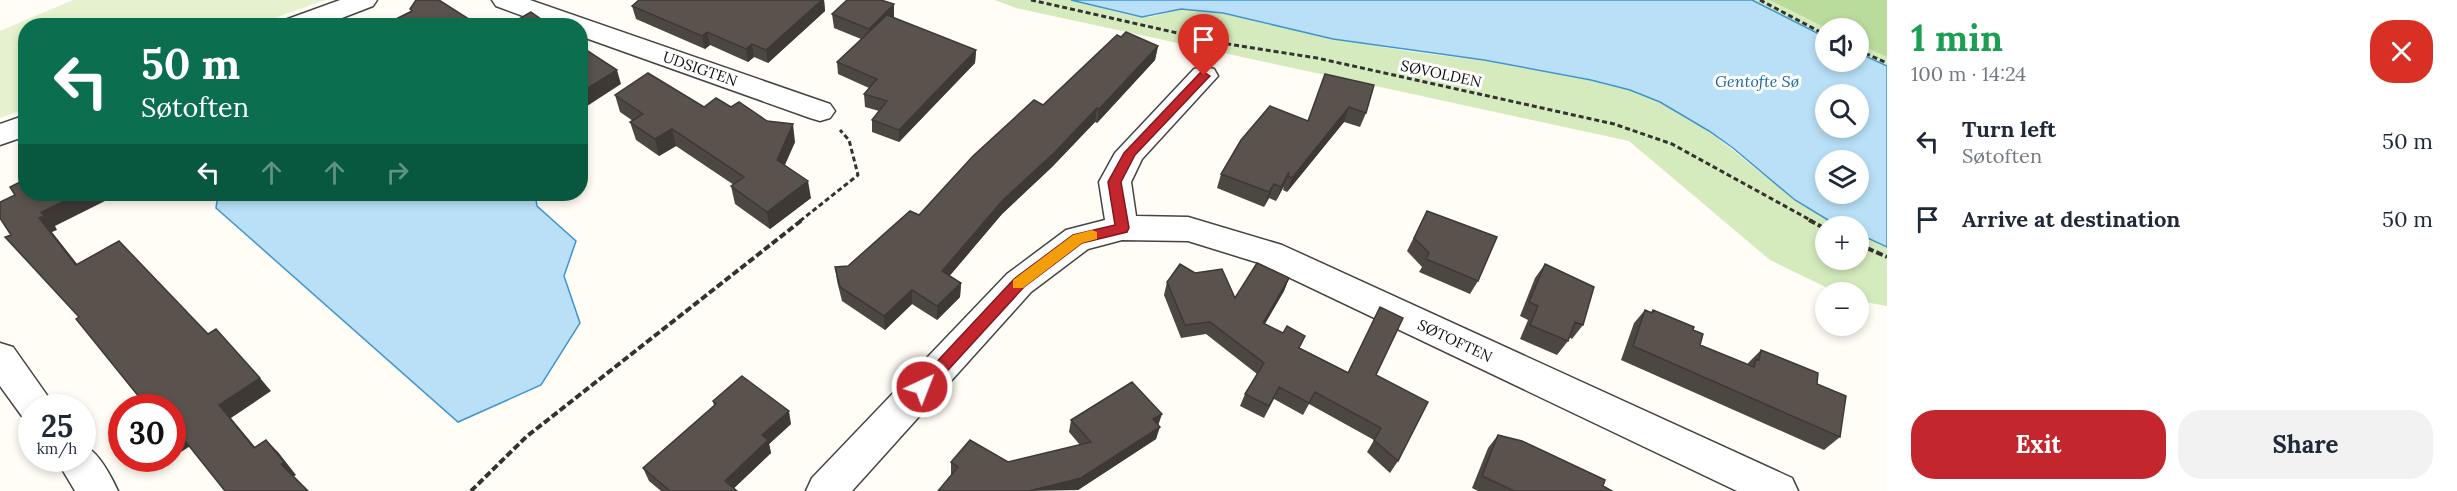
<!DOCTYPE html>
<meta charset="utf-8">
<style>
body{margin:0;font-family:Lora,serif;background:#f2f2f3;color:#1f2937;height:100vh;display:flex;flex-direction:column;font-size:22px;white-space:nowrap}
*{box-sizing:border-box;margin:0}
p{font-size:20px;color:#747a83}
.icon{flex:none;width:33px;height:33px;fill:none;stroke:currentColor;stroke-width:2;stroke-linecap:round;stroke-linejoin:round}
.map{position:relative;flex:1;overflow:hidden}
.drawer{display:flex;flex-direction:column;background:#fff;width:570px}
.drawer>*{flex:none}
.guide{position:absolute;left:18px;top:18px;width:570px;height:183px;border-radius:24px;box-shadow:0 3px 9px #0003;background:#0b6e4f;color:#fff;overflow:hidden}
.fabs{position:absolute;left:1815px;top:18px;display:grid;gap:12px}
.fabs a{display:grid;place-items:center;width:54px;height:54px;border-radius:50%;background:#fff;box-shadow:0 3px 9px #0003;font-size:30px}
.speed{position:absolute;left:18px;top:394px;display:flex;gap:12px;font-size:30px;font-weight:700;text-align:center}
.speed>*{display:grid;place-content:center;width:78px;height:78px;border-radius:50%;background:#fff;box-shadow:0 3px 9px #0003;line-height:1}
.speed small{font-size:15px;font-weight:400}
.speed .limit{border:9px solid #d22;background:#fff;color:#111}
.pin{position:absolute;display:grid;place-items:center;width:51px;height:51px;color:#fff;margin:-62px -26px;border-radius:50% 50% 50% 0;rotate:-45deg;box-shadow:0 0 6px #0007}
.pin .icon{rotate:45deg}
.me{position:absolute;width:66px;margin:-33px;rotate:43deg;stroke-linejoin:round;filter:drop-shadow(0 0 4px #0008)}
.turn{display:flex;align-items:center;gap:21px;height:126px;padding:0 24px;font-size:27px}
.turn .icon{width:78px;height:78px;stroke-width:2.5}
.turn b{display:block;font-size:42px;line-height:51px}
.lanes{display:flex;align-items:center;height:57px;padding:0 24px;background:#0003;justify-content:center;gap:30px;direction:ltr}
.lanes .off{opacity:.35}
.round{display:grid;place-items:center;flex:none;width:63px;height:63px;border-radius:24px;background:#f2f2f3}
.head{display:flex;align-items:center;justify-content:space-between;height:102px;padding:0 24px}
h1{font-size:36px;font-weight:700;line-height:45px;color:#1e9e55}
.cta{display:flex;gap:12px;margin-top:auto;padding:12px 24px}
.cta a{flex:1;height:69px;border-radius:24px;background:#c4262e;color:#fff;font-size:24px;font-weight:700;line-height:69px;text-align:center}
.cta a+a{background:#f2f2f3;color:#1f2937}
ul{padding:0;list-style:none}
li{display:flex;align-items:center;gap:18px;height:78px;padding:0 24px}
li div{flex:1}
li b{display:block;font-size:22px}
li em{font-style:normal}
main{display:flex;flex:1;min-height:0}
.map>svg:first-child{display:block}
</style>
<main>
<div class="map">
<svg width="1887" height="491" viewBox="0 0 1887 491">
<rect width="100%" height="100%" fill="#fffdf5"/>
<!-- green -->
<path fill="#d5ebbd" d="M995,0c24,0 52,0 76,0 25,4 50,16 75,17 12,0 24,-7 36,-8 13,-1 27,2 40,4 63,10 123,29 186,38 78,11 181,17 252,51 67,32 114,93 182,124h-16v34h32l1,-26 28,13v59l-28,-5 -1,-9h-22l-66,-32 -141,-119 -613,-133z
M1753,0h134v66l-28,-13 -1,-25h-32l-1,9z"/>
<!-- forest -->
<path fill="#b9dc9c" d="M1770,0h117v57l-28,-13 -1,-16h-32z"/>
<!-- pitch -->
<path fill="#e6f2cf" d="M73,0h252l-70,25 -229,1 -1,83 -25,9v-87z"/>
<!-- water -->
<path fill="#b9e0f7" stroke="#3f96cf" stroke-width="1.5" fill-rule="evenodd" d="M1071,0h681l73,37 1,25h32l1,-9 28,13v181l-28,-13 -1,-8h-16l-14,-6 -33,-20 -62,-52 -24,-17 -49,-29 -30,-12 -39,-10 -107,-20 -151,-21 -110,-26 -42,-4 -39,8zM1826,94h32v34h-32zM1826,160h32v34h-32z
M218,194h317l2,12 39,35 -12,35 16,47 -39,62 -83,37 -242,-214z"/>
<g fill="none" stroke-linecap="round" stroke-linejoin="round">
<defs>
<path id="minor" d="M340,0h37l-4,6 -52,20h-39l3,-6z
M492,0h38l300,104 5,7 -5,7 -10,3 -10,-3 -230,-82v-10h-30l-54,-20z
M1204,67l10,2 4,7 -76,83 -11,23 5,34 52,1 94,28 510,233 6,13h-61l-478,-228 -71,-22 -66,-1 -34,9 -57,43 -179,199h-46l6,-13 195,-204 59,-44 39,-10 -6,-38 16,-29 79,-84z
M26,115v21l-26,9v-21z
M0,343l13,4 43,61h-24v14l-8,-3 -24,-33z
M82,445c16,5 29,31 36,46h-43l-19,-32h26z"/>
</defs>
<!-- minor casing -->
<use href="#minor" stroke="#444" stroke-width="3"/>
<!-- path-far1 -->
<path stroke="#333" stroke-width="3" stroke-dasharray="5 3" stroke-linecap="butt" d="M1031,0l191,43 95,15 297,66 58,20 140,77
M1760,0l66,35
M1858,50l29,13
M800,221l58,-46 -9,-35 -9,-10"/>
<!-- path -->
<path stroke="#333" stroke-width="4" stroke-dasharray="7 3" stroke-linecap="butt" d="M1809,220l17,9
M1858,244l29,13
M471,491l55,-54 276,-217"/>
<!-- minor -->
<use href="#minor" fill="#fff" fill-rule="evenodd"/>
</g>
<!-- wall -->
<path fill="#4d4742" d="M639,0h185l1,11 -57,52 -14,-6 -6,5 -38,-17 -5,4 -69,-30 -4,-13z
M894,4v14l82,32 -1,13 -76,79 -27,-10v-12l7,-9 -14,-4 -1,-13 5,-6 -31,-14 -1,-12 24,-23 -27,-11 -2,-14z
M1121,37l37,9 -3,14 -58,63 -2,-1 -43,45 -50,47 -53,62 12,7 -1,14 -23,23 -25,-16 -27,26 -43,-29 -5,-20 -2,-14 13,-1 71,-51z
M1325,74l41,39 -6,14 -16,-5 -57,70 -4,-2 1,-4 -8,15 -7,-3 -5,9 -47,-19 4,-14 87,-53z
M615,95l89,12h27l64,35 -10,23 26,33 -41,31 -35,-25 -4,-18 3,-1 -58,-39 -17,10 -23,-16 -6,-18 3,-1 -13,-9z
M1427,211l51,70 -8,13 -51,-22 3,-5 -15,-16z
M1545,264l38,61 -11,14 -3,-2 -1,4 -11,14 -37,-16 8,-19 -8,-4 15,-38z
M1195,273l40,25 54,-20 -5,13 -19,33 35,24 48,24 28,3 22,86 -8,12 -23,-21 7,-12 -65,-36 -6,11 -29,-16 -10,19 -24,-12 5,-12 12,-20 -51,-40 -25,4 -17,-43 3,-13z
M1645,310l6,2 2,-2 40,20 7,15 48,20v-2l13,-13 56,34 23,53 -16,13 -203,-90 13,-37z
M713,401l78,23 -22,20 2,9 -37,35 3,3h-76l-12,-10 -6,-13 71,-62z
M1071,420l87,5 -2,14 -78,51 -127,-16v-12h57l72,-17 -11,-13z
M1498,435l105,51 9,5h-134l-6,-3 16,-40z"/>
<!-- shaded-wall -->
<path fill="#3f3936" d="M822,0h2l1,11 -57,52 -2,-13z
M894,4v14l-24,25 -1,-14z
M707,32l3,13 -5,4 -3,-13z
M752,44l2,13 -6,5 -2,-13z
M1158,46l-3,14 -58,63 2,-14z
M976,50l-1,13 -76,79v-12z
M617,70l4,14 -40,26 -1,-17z
M1349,107l-5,15 -57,70 5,-14z
M1097,108l-2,14 -43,45 -50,47 -60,71v-14l61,-71z
M793,124l2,18 -16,35 -2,-17z
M672,129l4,17 -17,10 -4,-17z
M1289,172l-5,14 -8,15 5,-14z
M808,181l3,17 -41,31 -3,-17z
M1274,184l-5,14 -5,9 5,-15z
M80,194h39l-64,32 2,4 -5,2 37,47 -13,-14 -37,-47 2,-6z
M1289,278l-5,13 -26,44 5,-12z
M961,283l-1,14 -23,23v-14z
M912,290v14l-27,26 -1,-14z
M260,378l11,13 -40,27 35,42 -12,-12 -35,-43z
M789,411l2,13 -22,20 2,9 -40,38 -6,-10 37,-46z
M1162,414l-4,12 -5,-7z
M1160,427l-4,12 -78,51 -49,1z
M178,432l14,13 -19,12 -1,-21z
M266,440l12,12 18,23 -3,2 -12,-13z"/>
<!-- building -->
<path fill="#5a524d" stroke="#3f3936" stroke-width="1.5" d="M416,0h23l39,25 4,-2 4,3h-104l30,-15 -2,-2z
M639,0h183l-56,50 -14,-6 -6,5 -39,-17 -5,4 -70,-30z
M847,0h34l13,4 -25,25 -37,-15z
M531,12l20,14h-44z
M887,15l89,35 -77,80 -27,-10 15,-19 -23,-7 13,-15 -40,-17z
M1126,32l32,14 -59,63 -2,-1 -43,45 -51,47 -61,71 19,12 -24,23 -25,-16 -28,26 -44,-29 -5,-20 13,-1 62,-55 9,4 54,-59 61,-56 9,5 74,-70 4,2z
M580,46l37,24 -37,23z
M648,73l56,34 12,-9 15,9 8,-5 28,19 26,3 -16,36 31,21 -41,31 -36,-26 13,-9 -72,-48 -17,10 -25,-17 13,-8 -28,-19z
M1325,74l49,11 -8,28 -17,-6 -57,71 -4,-2 1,-4 -8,15 -7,-3 -5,8 -48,-18 20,-34 29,-34 38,15z
M26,179v15h54l-39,18 3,4 -5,2 37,47 43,-24 89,93 8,-5 44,49 -41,27 35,43 12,-8 18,22 -3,2 27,27h-83l-47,-59 -6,4v-28h-24l-72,-89 3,-2 -74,-80 6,-2 -11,-17v-16l15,-7 -5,-8z
M1427,211l70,26 -19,44 -52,-22 3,-6 -15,-15z
M1257,263l32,15 -26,45 20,10 4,-7 18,10 -6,12 49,25 32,-66 23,11 -27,57 52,27 -30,59 -24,-21 7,-12 -66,-36 -6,11 -30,-16 -10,19 -24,-12 19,-31 -54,-41 -25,3 -18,-43 13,-18 15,9 27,-4 13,29z
M1545,264l49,23 -11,38 -8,-3 -7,19 -38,-16 8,-19 -9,-4z
M1645,310l7,3 1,-3 41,17 -1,3 10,4 -3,11 54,22 2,-8 3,1 2,-10 57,23 -1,11 29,12 -6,41 -207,-91z
M742,376l47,35 -27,24 6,5 -43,41 12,10h-67l-27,-23 73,-64 -3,-3z
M1132,382l30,32 -9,5 7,8 -79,51 -52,13h-91l20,-24 -7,-5 19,-22 38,22 83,-20 -20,-22z
M1498,435l24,6 83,39 -2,6 9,5h-98l-32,-15z"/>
<!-- route -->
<path fill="#c4262e" stroke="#7f191e" stroke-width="1.5" d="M1204,72l6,4 -2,2 -73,77 -14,27 8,46 -2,4 -45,11 -58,44 -96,105h-11l-2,-5 2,-4 97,-104 59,-44 42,-10 -7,-43 16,-29 76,-80z"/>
<!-- slow -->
<path fill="#f59e0b" d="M1092,230l5,2v7l-15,4 -59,45h-10v-8l60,-45z"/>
<g text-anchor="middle" stroke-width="6" stroke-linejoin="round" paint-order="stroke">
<!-- street labels -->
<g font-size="15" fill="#111" stroke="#fff">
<text transform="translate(700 69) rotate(19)" y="5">UDSIGTEN</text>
<text transform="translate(1441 74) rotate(12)" y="5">SØVOLDEN</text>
<text transform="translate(1455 341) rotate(25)" y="5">SØTOFTEN</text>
</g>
<!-- water labels -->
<g font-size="16" font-style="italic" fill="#1768a6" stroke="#fff">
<text x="1757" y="87">Gentofte Sø</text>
</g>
</g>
</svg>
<div class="fabs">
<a><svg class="icon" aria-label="sound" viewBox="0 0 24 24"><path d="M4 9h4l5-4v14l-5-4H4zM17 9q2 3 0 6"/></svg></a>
<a><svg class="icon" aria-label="search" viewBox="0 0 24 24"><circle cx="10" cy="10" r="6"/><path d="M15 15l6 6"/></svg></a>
<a><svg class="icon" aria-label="layers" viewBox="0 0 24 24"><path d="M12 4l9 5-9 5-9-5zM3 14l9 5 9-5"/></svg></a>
<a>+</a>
<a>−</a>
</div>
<div class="speed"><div>25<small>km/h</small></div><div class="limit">30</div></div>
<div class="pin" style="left:1204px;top:76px;background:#d93025"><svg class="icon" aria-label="arrive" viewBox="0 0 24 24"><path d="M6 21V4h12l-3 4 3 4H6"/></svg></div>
<svg class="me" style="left:922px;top:387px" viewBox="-20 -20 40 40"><circle r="17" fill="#c4262e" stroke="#fff" stroke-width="3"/><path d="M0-11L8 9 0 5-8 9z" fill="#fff"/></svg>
<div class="guide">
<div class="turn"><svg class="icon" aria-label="left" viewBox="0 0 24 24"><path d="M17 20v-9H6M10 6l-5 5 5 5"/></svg><div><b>50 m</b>Søtoften</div></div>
<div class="lanes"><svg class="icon" aria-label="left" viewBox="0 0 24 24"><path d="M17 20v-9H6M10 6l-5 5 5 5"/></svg><svg class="icon off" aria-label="ahead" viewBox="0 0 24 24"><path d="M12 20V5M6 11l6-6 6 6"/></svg><svg class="icon off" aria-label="ahead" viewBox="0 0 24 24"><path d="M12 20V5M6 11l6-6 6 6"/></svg><svg class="icon off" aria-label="right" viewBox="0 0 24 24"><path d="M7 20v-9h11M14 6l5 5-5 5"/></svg></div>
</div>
</div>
<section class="drawer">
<div class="head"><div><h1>1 min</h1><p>100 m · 14:24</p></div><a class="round" style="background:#d93025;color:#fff"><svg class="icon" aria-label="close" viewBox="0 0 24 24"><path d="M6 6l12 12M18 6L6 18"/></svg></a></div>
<ul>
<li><svg class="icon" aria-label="left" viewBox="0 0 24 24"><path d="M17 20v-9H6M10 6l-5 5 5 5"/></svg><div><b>Turn left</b><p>Søtoften</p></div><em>50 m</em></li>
<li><svg class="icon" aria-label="arrive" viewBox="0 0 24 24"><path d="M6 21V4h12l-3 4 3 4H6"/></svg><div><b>Arrive at destination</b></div><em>50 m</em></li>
</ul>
<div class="cta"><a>Exit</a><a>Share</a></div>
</section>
</main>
